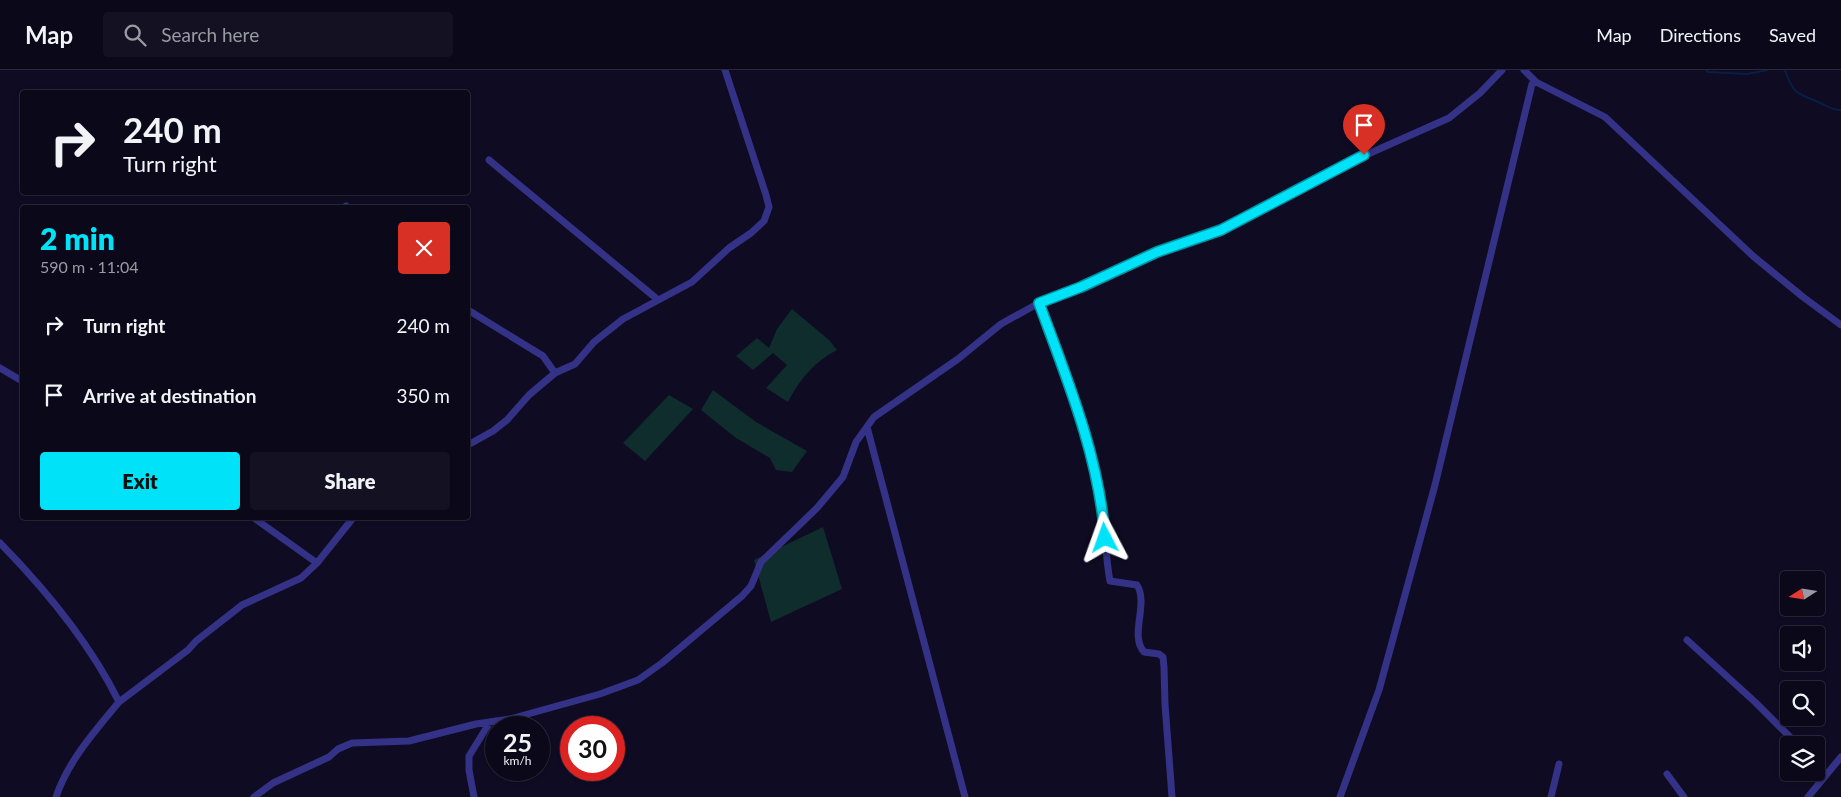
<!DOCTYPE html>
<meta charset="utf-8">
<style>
body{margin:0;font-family:Lato,sans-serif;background:#141123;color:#f1f3f6;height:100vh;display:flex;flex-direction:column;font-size:19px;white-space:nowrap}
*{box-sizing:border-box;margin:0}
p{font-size:16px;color:#9a9aa2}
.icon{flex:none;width:28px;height:28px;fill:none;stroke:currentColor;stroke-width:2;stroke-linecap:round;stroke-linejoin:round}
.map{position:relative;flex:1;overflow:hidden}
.details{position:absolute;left:20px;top:135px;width:450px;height:315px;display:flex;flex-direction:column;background:#0b081a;border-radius:5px;box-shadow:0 1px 4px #0004,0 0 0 1px #2b2939}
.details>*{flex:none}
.hud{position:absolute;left:20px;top:20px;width:450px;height:105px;border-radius:5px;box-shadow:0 1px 4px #0004,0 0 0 1px #2b2939;background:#0b081a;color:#f1f3f6;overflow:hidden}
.needle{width:32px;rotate:258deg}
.tools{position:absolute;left:1780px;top:501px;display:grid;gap:10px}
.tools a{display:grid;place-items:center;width:45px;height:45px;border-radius:5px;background:#0b081a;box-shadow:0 1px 4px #0004,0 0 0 1px #2b2939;font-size:25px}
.speed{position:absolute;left:485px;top:646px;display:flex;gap:10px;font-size:25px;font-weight:700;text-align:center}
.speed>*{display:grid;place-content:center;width:65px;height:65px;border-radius:50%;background:#0b081a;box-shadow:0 1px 4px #0004,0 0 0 1px #2b2939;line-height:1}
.speed small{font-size:12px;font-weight:400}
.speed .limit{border:8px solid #d22;background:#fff;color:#111}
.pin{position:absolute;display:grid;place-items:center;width:42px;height:42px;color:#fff;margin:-51px -21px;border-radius:50% 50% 50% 0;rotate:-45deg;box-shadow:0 0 5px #0007}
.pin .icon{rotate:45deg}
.me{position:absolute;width:55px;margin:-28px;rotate:356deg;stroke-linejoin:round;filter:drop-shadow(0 0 4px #0008)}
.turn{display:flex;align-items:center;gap:18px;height:105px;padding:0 20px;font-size:22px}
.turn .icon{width:65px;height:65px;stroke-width:2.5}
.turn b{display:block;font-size:35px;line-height:42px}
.round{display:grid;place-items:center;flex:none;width:52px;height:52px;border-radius:5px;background:#141123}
.head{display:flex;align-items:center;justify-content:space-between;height:85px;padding:0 20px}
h1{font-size:30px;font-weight:800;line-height:38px;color:#00e2f8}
.button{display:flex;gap:10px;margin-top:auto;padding:10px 20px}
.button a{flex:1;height:58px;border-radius:5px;background:#00e2f8;color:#111;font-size:20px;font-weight:800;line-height:58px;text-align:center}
.button a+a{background:#141123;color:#f1f3f6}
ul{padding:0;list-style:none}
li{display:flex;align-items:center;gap:15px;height:70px;padding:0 20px}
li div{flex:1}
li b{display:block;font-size:19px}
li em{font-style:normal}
header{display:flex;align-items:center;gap:30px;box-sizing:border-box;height:70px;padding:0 25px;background:#0b081a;border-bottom:1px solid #2b2939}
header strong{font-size:24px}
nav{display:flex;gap:28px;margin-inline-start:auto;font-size:18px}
.search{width:350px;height:45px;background:#141123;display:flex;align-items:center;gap:12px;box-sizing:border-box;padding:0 18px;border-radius:5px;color:#9a9aa2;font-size:19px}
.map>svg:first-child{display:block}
</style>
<header>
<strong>Map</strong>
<div class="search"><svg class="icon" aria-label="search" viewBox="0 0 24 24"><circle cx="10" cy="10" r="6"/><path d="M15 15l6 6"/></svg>Search here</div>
<nav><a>Map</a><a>Directions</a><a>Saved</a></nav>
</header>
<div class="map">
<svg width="1841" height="727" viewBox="0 0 1841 727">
<rect width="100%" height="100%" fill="#0f0b23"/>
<!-- green -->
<path fill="#0e2d2c" d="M792,239l37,31 8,10c-22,11 -38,30 -49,52l-22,-14 21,-23 -14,-12 -20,17 -17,-14 21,-18 12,10 8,-19z
M713,320l43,32 51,29 -15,21 -16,-2 -6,-12 -34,-20 -35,-28z
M669,325l24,14 -48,52 -22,-18z
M823,457l19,62 -71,33 -17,-62z"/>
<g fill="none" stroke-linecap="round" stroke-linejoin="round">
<!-- stream -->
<path stroke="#071f46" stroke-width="2" d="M1706,0l2,2 39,2 21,-4
M1785,0c8,24 12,23 33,32 9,4 13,8 23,8"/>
<!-- minor -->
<path stroke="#343286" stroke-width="7" d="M1524,0l12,12 69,35 148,139 50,41 38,28
M489,90l168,139
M346,136l1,2
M1039,233c24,65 53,133 63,202 4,25 3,51 8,76l27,4c12,19 -8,50 7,67l15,2 4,3 1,10 1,37 7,93
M468,240l75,46 12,17
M0,298l22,13
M867,357l98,370
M468,375l25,-14 14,-11 22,-25 26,-22 20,-9 19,-22 29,-23 69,-37 37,-34 22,-15 13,-12 5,-14 -3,-12 -41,-125
M254,448l63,45
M0,473c45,46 90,100 119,159 -24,29 -51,59 -63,95
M1687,570l68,62 43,43
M119,632l69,-52 8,-9 46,-36 59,-27 16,-15 36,-45
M1816,693l10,11
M1667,704l17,23
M254,727l19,-14 56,-26 9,-8 14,-6 57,-2 67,-17 34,-5 90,-25 38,-14 24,-17 80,-67 9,-10 10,-24 56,-54 26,-31 13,-35 18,-25 84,-58 43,-35 38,-21 42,-16 76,-35 64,-22 129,-68 99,-44 31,-25 22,-23
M474,727l-5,-27v-14l21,-34
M1340,727l39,-107 56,-205 97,-401 4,-2
M1551,727l8,-33
M1808,727l33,-40"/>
</g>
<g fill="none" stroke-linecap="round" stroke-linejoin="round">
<defs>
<path id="route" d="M1105,468c-6,-82 -38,-159 -66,-235l42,-16 76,-35 64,-22 143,-75"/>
</defs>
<!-- route casing -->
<use href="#route" stroke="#0093a1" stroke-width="12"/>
<!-- route -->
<use href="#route" stroke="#00e2f8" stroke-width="9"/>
</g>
</svg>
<div class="tools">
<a><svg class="needle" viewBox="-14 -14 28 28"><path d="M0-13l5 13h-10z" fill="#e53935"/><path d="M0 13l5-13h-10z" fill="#9a9aa2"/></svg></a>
<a><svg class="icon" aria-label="sound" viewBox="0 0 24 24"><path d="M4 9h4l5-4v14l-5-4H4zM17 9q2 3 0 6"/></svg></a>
<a><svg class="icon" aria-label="search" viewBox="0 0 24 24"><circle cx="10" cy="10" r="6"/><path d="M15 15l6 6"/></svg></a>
<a><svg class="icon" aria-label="layers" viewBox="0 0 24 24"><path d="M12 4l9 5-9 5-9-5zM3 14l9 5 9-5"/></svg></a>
</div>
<div class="speed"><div>25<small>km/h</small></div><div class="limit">30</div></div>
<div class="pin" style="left:1364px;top:85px;background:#d93025"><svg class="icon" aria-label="arrive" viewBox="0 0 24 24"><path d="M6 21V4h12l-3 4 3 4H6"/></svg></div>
<svg class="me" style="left:1105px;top:468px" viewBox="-20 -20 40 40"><path d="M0-17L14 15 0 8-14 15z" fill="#00e2f8" stroke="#fff" stroke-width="4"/></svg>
<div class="hud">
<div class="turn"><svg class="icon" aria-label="right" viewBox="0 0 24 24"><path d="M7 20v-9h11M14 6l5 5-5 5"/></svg><div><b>240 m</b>Turn right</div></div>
</div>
<section class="details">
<div class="head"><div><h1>2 min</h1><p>590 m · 11:04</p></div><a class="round" style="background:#d93025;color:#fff"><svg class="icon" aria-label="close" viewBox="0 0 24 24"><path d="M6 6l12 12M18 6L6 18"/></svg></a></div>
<ul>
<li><svg class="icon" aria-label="right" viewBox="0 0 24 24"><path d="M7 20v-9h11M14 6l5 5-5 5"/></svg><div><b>Turn right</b></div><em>240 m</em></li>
<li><svg class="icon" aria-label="arrive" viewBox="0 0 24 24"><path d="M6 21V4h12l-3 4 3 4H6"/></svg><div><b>Arrive at destination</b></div><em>350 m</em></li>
</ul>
<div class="button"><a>Exit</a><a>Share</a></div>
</section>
</div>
